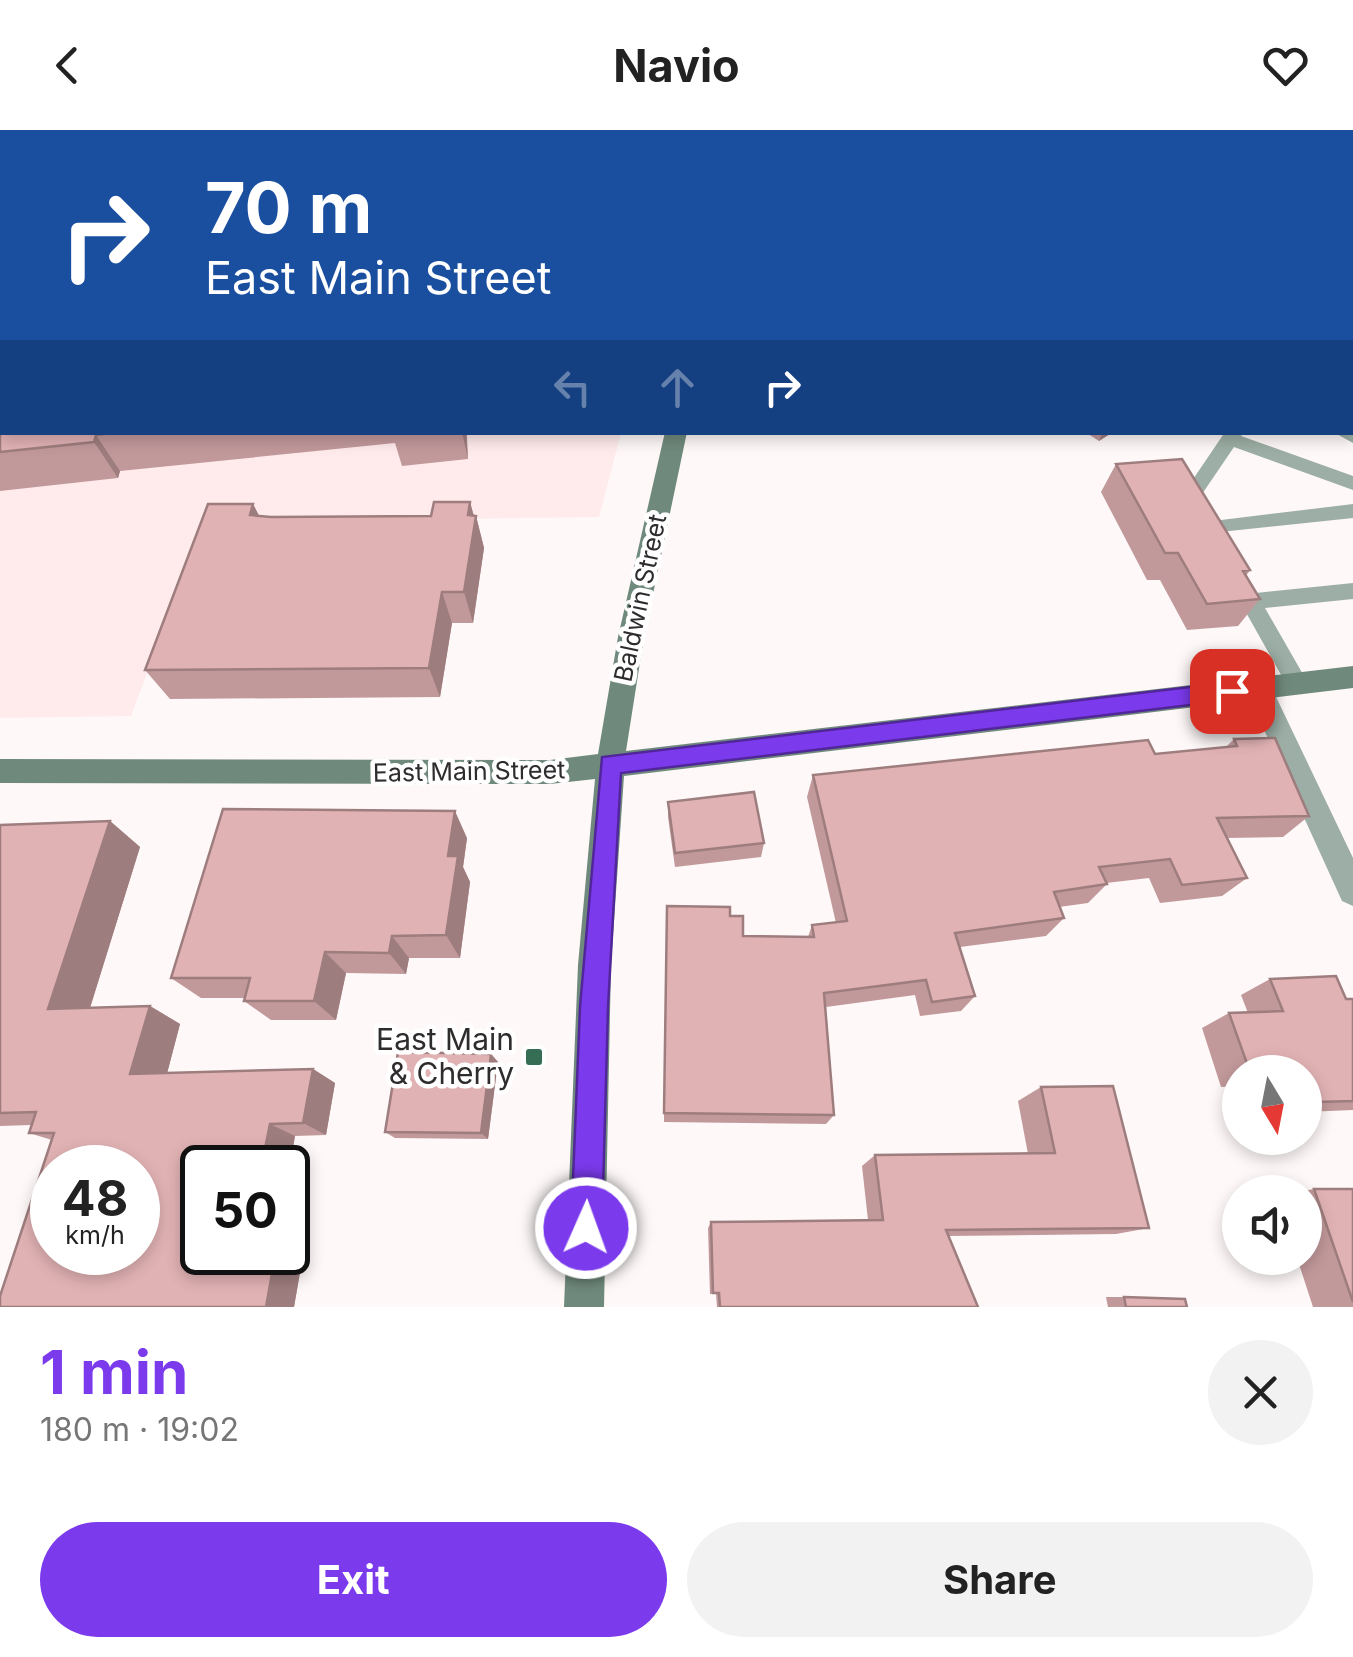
<!DOCTYPE html>
<meta charset="utf-8">
<style>
body{margin:0;font-family:Inter,sans-serif;background:#f2f2f2;color:#222;height:100vh;display:flex;flex-direction:column;font-size:38px;white-space:nowrap}
*{box-sizing:border-box;margin:0}
p{font-size:32px;color:#767676}
.icon{flex:none;width:55px;height:55px;fill:none;stroke:currentColor;stroke-width:2;stroke-linecap:round;stroke-linejoin:round}
.map{position:relative;height:1177px;overflow:hidden}
.sheet{display:flex;flex-direction:column;background:#fff;flex:1}
.sheet>*{flex:none}
.top-card{position:absolute;left:0px;top:0px;width:1355px;height:305px;box-shadow:0 5px 15px #0003;background:#1a4fa0;color:#fff;overflow:hidden}
.needle{width:65px;rotate:170deg}
.controls{position:absolute;left:1222px;top:925px;display:grid;gap:20px}
.controls a{display:grid;place-items:center;width:100px;height:100px;border-radius:50%;background:#fff;box-shadow:0 5px 15px #0003;font-size:50px}
.speed{position:absolute;left:30px;top:1015px;display:flex;gap:20px;font-size:50px;font-weight:700;text-align:center}
.speed>*{display:grid;place-content:center;width:130px;height:130px;border-radius:50%;background:#fff;box-shadow:0 5px 15px #0003;line-height:1}
.speed small{font-size:25px;font-weight:400}
.speed .limit{border:5px solid #111;border-radius:15px;background:#fff;color:#111}
.pin{position:absolute;display:grid;place-items:center;width:85px;height:85px;color:#fff;margin:-42px;border-radius:20px;box-shadow:0 5px 15px #0006}
.me{position:absolute;width:110px;margin:-55px;rotate:2deg;stroke-linejoin:round;filter:drop-shadow(0 0 8px #0008)}
.turn{display:flex;align-items:center;gap:35px;height:210px;padding:0 40px;font-size:45px}
.turn .icon{width:130px;height:130px;stroke-width:2.5}
.turn b{display:block;font-size:70px;line-height:85px}
.lanes{display:flex;align-items:center;height:95px;padding:0 40px;background:#0003;justify-content:center;gap:50px;direction:ltr}
.lanes .off{opacity:.35}
.round{display:grid;place-items:center;flex:none;width:105px;height:105px;border-radius:52px;background:#f2f2f2}
.overview{display:flex;align-items:center;justify-content:space-between;height:170px;padding:0 40px}
h1{font-size:60px;font-weight:700;line-height:75px;color:#7c3aed}
.primary-button{display:flex;gap:20px;margin-top:auto;padding:20px 40px}
.primary-button a{flex:1;height:115px;border-radius:60px;background:#7c3aed;color:#fff;font-size:40px;font-weight:700;line-height:115px;text-align:center}
.primary-button a+a{background:#f2f2f2;color:#222}
header{display:flex;justify-content:space-between;align-items:center;height:130px;padding:0 40px;background:#fff;font-size:45px;font-weight:700}
.map>svg:first-child{display:block}
</style>
<header><svg class="icon" aria-label="back" viewBox="0 0 24 24"><path d="M15 5l-7 7 7 7"/></svg>Navio<svg class="icon" aria-label="heart" viewBox="0 0 24 24"><path d="M12 20l-8-8c-3-5 5-10 8-4 3-6 11-1 8 4z"/></svg></header>
<div class="map">
<svg width="1353" height="1177" viewBox="0 0 1353 1177">
<rect width="100%" height="100%" fill="#fef8f8"/>
<!-- built -->
<path fill="#ffebec" d="M0,0h543l-541,2v300l619,1 -22,84 -395,5 -73,194 -131,2z"/>
<g fill="none" stroke-linecap="round" stroke-linejoin="round">
<!-- service -->
<path fill="#9caea5" fill-rule="evenodd" d="M1225,302h19l-3,4 112,40v14l-119,-43 -34,50 13,24 140,-17v14l-152,16 -20,-37z
M1240,446l7,3 9,14 97,-10v16l-88,9 43,75 -3,6h-16l-59,-105z"/>
<!-- minor -->
<path fill="#9caea5" fill-rule="evenodd" d="M1353,297v16l-20,-11h19z
M1258,547l10,3 85,178v48l-11,-5 -97,-213 3,-8z"/>
<!-- secondary -->
<path fill="#6f8a7c" fill-rule="evenodd" d="M729,0h16v2h-16z
M665,302h22l-43,205 -18,114 727,-85v22l-729,88 -13,189 -7,342h-40l14,-342 17,-186 -45,5 -550,-1v-24l550,1 48,-6 20,-117z"/>
</g>
<!-- wall -->
<path fill="#c2999b" fill-rule="evenodd" d="M93,0h85l-1,2h-83z
M978,0h375v267l-1,-265h-373z
M0,158l2,144h489l-24,3 1,24 -66,7 -7,-23 -275,28 -2,7 -118,13z
M1085,302h28l-14,9z
M1116,334l134,106 -4,6 14,23 -22,27 -51,4 -27,-50h-13l-46,-88z
M470,372l4,14h2l8,32 -11,75h-21l-12,74 -270,2 -25,-29 108,-166 6,12 12,1 160,-1z
M1234,609l75,77 -26,21 -56,1 20,40 -25,18 -62,7 -11,-25 -43,5 1,1 -19,19 -29,4 5,11 -18,18 -86,11 15,49 -14,15 -41,5 -5,-21 -89,12 8,108 -8,9 -162,-2v-9l66,-197 13,20 65,1 4,-12 24,-2 -29,-126 6,-22 342,-21 71,-7z
M668,672l96,41 -3,14 -86,10 -7,-50z
M110,691l30,26 -50,161 60,-2 30,18 -13,49 146,-4 22,14 -9,52 -31,1 -7,39v-7h-86v84h70l-1,5 31,4 -8,46h-294v-11l52,-156 -23,-7 2,-8 -31,1v-301zM52,1038h86v84h-86z
M467,708l-4,29 7,15 -10,76h-51l-3,16 -60,-1 -10,47h-65l-27,-19 1,-3h-44l-30,-20z
M1270,849l76,20h7v111l-48,2v-40h-65v14l-19,1 -19,-59 27,-15h19l-7,-18z
M491,924l7,8 -10,77 -93,-1 -10,-6z
M1041,957l108,141 -33,6 -168,2 30,71h-261l-1,-13h-6l-2,-66 3,-6 157,-2 -6,-54 13,-11 153,-1 -10,-53z
M1314,1059h39v118h-40l-16,-49h8v-66h-8z
M1106,1167h18l63,10h-79z"/>
<!-- shaded-wall -->
<path fill="#9e7d7e" d="M106,0h72l-1,2h-69z
M462,302h4l2,27z
M1103,302h10l-14,9z
M96,305l24,36 -2,7 -24,-36z
M470,372l5,19 1,-5 8,32 -11,75 -9,-31 4,-77z
M253,374l17,33 -20,-22z
M442,462l10,31 -12,74 -11,-29z
M455,681l12,27 -4,29 7,15 -10,76 -14,-23 2,-79z
M110,691l30,26 -56,180 -36,-18z
M392,806l17,22 -3,16 -17,-21z
M325,822l21,21 -10,47 -22,-19z
M150,876l30,18 -17,65 -33,-15z
M491,924l7,8 -10,77 -7,-6z
M313,939l22,14 -9,52 -23,-12z
M270,994l25,12 -7,39v-7h-27z
M242,1122h30l-2,9 -29,-4z
M275,1127l27,4 -8,46h-28z"/>
<!-- building -->
<path fill="#e1b2b4" stroke="#9e7d7e" stroke-width="2.5" fill-rule="evenodd" d="M1001,0h352v58l-1,-56h-350z
M1352,70h1v118h-1z
M2,157v145h118l-24,3 -2,7 -94,10v-164z
M1182,329l68,111 -7,1 17,28 -53,5 -29,-51h-13l-49,-89z
M434,372h36l-2,13 8,1 -12,76h-22l-13,76 -284,2 63,-166h45l-3,11 21,2 160,-1z
M1275,608l34,78 -92,2 30,60 -65,7 -12,-26 -71,8 8,17 -53,8 10,26 -109,15 20,63 -43,6 -6,-22 -102,13 10,122 -170,-2 3,-207 63,1v9h13v20l71,1 -2,-12 35,-4 -34,-146 335,-35 7,14 82,-8 -3,-7z
M754,662l10,51 -89,10 -7,-51z
M223,679l232,2 -7,45h10l-12,79 -54,1 -3,17 -64,-1 -11,49h-70l6,-23h-79z
M110,691l-62,188 102,-3 -20,68 183,-5 -10,54 -33,1 -9,44h-59v84h40l-1,5h34l-9,50h-266v-11l54,-163h-25l7,-21 -36,1v-288zM52,1038h86v84h-86z
M1336,846l10,23h7v102l-37,1 -11,-30h-55l-21,-59 54,-2 -13,-32z
M398,922l93,2 -10,79 -96,-1z
M1113,956l36,142 -203,2 32,77h-258l-1,-14h-6l-2,-71 172,-2 -8,-65 180,-2 -14,-66z
M1314,1059h39v113z
M1124,1167l61,2 2,8h-61z"/>
<!-- route -->
<path fill="#7c3aed" stroke="#51269a" stroke-width="2.5" d="M1232,552l12,9 -12,9 -611,73 -13,234 -6,221 -5,11 -11,5 -11,-5 -4,-11 9,-221 22,-250z"/>
<!-- markers -->
<rect fill="#356d55" stroke="#fff" stroke-width="4" x="524" y="917" width="20" height="20" rx="5"/>
<g text-anchor="middle" stroke-width="9" stroke-linejoin="round" paint-order="stroke">
<!-- street labels -->
<g font-size="25" fill="#2f2c2c" stroke="#fff">
<text transform="translate(640 468) rotate(-78)" y="9">Baldwin Street</text>
<text transform="translate(469 641) rotate(-1)" y="9">East Main Street</text>
</g>
<!-- near-poi labels -->
<g font-size="30" fill="#2f2c2c" stroke="#fff" text-anchor="end">
<text x="514" y="920">East Main<tspan x="514" dy="34">&amp; Cherry</tspan></text>
</g>
</g>
</svg>
<div class="controls">
<a><svg class="needle" viewBox="-14 -14 28 28"><path d="M0-13l5 13h-10z" fill="#e53935"/><path d="M0 13l5-13h-10z" fill="#767676"/></svg></a>
<a><svg class="icon" aria-label="sound" viewBox="0 0 24 24"><path d="M4 9h4l5-4v14l-5-4H4zM17 9q2 3 0 6"/></svg></a>
</div>
<div class="speed"><div>48<small>km/h</small></div><div class="limit">50</div></div>
<div class="pin" style="left:1232px;top:561px;background:#d93025"><svg class="icon" aria-label="arrive" viewBox="0 0 24 24"><path d="M6 21V4h12l-3 4 3 4H6"/></svg></div>
<svg class="me" style="left:586px;top:1098px" viewBox="-20 -20 40 40"><circle r="17" fill="#7c3aed" stroke="#fff" stroke-width="3"/><path d="M0-11L8 9 0 5-8 9z" fill="#fff"/></svg>
<div class="top-card">
<div class="turn"><svg class="icon" aria-label="right" viewBox="0 0 24 24"><path d="M7 20v-9h11M14 6l5 5-5 5"/></svg><div><b>70 m</b>East Main Street</div></div>
<div class="lanes"><svg class="icon off" aria-label="left" viewBox="0 0 24 24"><path d="M17 20v-9H6M10 6l-5 5 5 5"/></svg><svg class="icon off" aria-label="ahead" viewBox="0 0 24 24"><path d="M12 20V5M6 11l6-6 6 6"/></svg><svg class="icon" aria-label="right" viewBox="0 0 24 24"><path d="M7 20v-9h11M14 6l5 5-5 5"/></svg></div>
</div>
</div>
<section class="sheet">
<div class="overview"><div><h1>1 min</h1><p>180 m · 19:02</p></div><a class="round"><svg class="icon" aria-label="close" viewBox="0 0 24 24"><path d="M6 6l12 12M18 6L6 18"/></svg></a></div>
<div class="primary-button"><a>Exit</a><a>Share</a></div>
</section>
